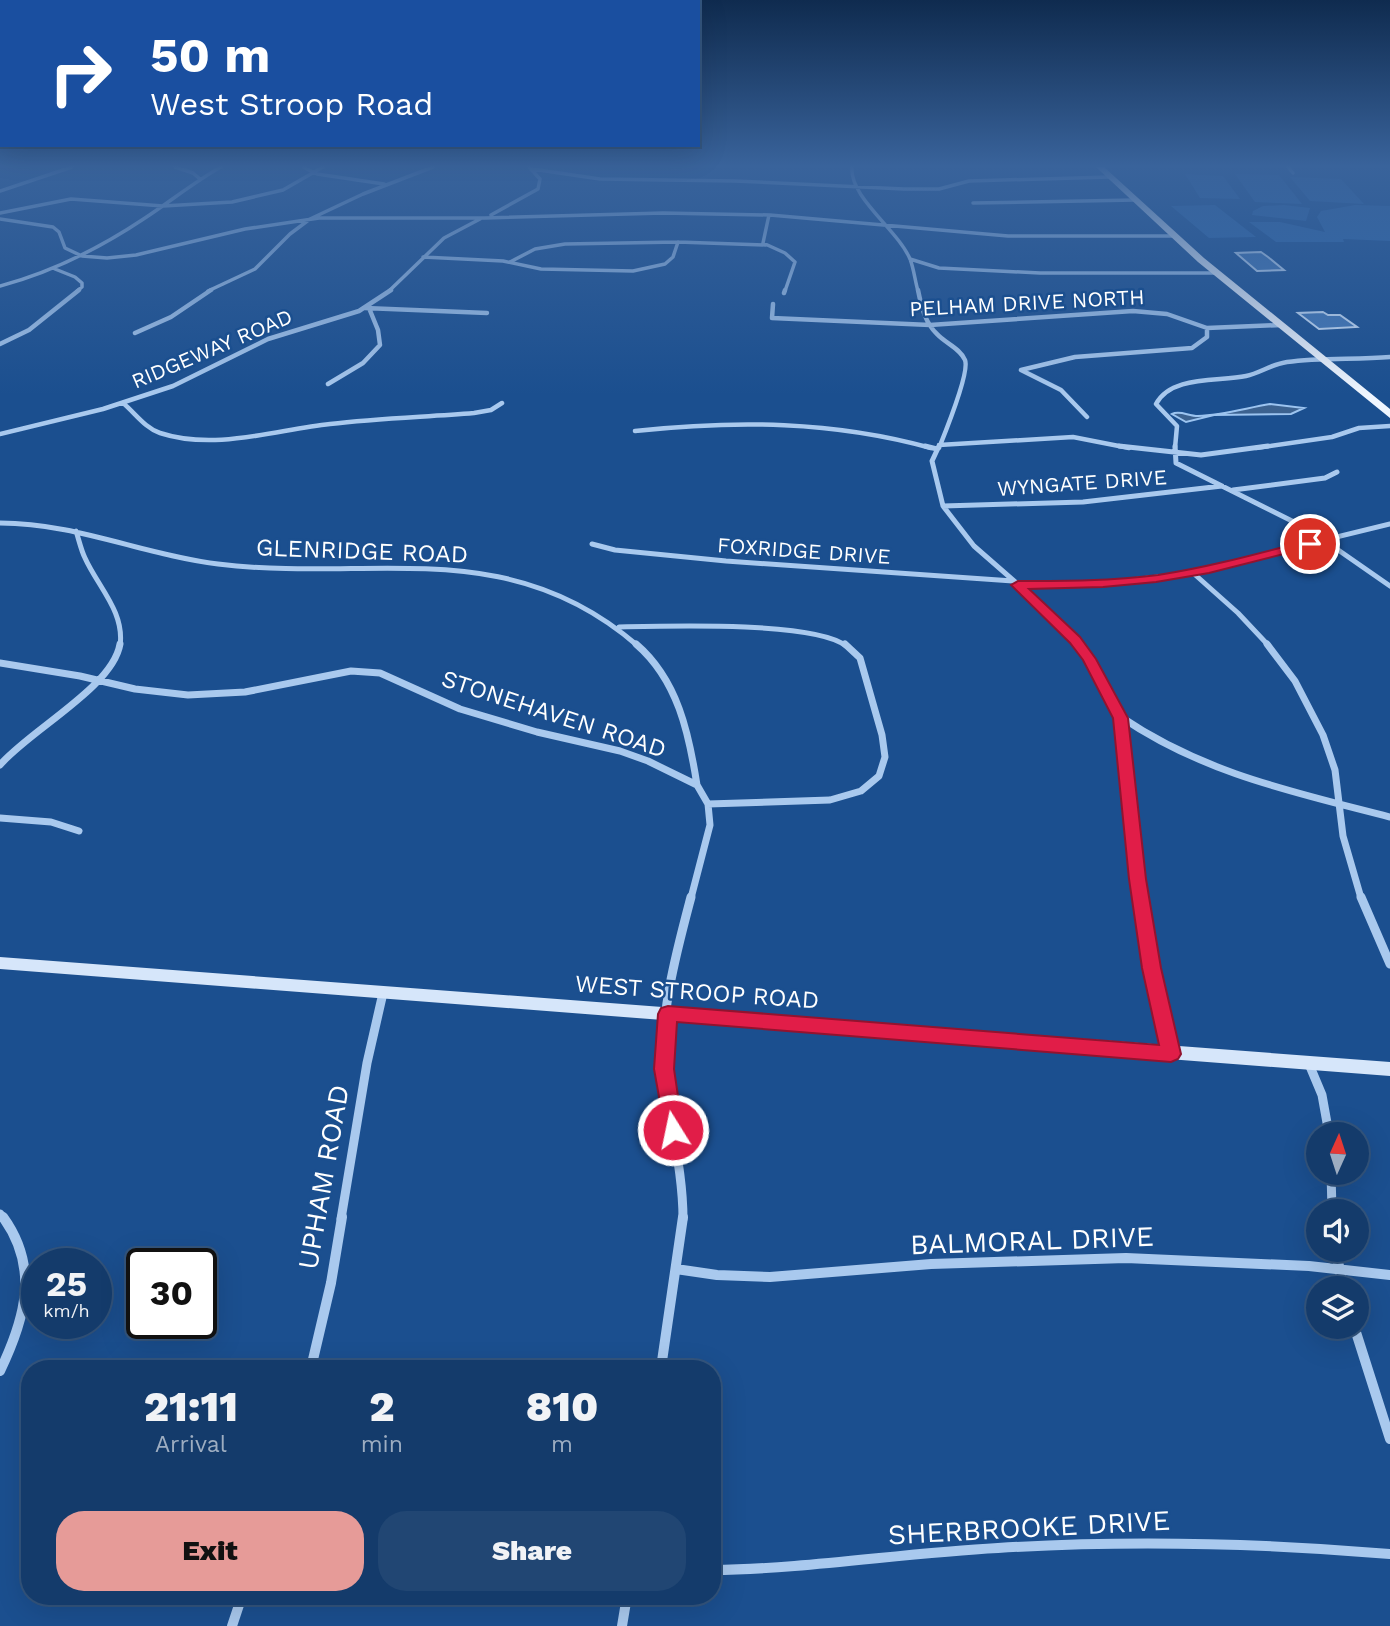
<!DOCTYPE html>
<style>
body{margin:0;font-family:"Work Sans",sans-serif;background:#214673;color:#f1f3f6;height:100vh;display:flex;flex-direction:column;font-size:26px;white-space:nowrap}
*{box-sizing:border-box;margin:0}
p{font-size:23px;color:#9dadc1}
.icon{flex:none;width:38px;height:38px;fill:none;stroke:currentColor;stroke-width:2;stroke-linecap:round;stroke-linejoin:round}
.map{position:relative;flex:1;overflow:hidden}
.side{position:absolute;left:21px;top:1360px;width:700px;height:245px;display:flex;flex-direction:column;background:#143b6b;border-radius:28px;box-shadow:0 7px 28px #0002,0 0 0 2px #33557e}
.side>*{flex:none}
.guide{position:absolute;left:0px;top:0px;width:700px;height:147px;box-shadow:0 7px 28px #0002,0 0 0 2px #33557e;background:#1a4fa0;color:#fff;overflow:hidden}
.needle{width:46px;rotate:3deg}
.fabs{position:absolute;left:1306px;top:1122px;display:grid;gap:14px}
.fabs a{display:grid;place-items:center;width:63px;height:63px;border-radius:50%;background:#143b6b;box-shadow:0 7px 28px #0002,0 0 0 2px #33557e;font-size:35px}
.speed{position:absolute;left:21px;top:1248px;display:flex;gap:14px;font-size:35px;font-weight:700;text-align:center}
.speed>*{display:grid;place-content:center;width:91px;height:91px;border-radius:50%;background:#143b6b;box-shadow:0 7px 28px #0002,0 0 0 2px #33557e;line-height:1}
.speed small{font-size:18px;font-weight:400}
.speed .limit{border:4px solid #111;border-radius:10px;background:#fff;color:#111}
.pin{position:absolute;display:grid;place-items:center;width:60px;height:60px;color:#fff;margin:-30px;border:4px solid #fff;border-radius:50%;box-shadow:0 2px 7px #0007}
.me{position:absolute;width:77px;margin:-38px;rotate:350deg;stroke-linejoin:round;filter:drop-shadow(0 0 5px #0008)}
.turn{display:flex;align-items:center;gap:24px;height:147px;padding:0 35px;font-size:32px}
.turn .icon{width:91px;height:91px;stroke-width:2.5}
.turn b{display:block;font-size:49px;line-height:60px}
.eta{display:flex;justify-content:space-evenly;align-items:center;height:119px;text-align:center}
.eta b{font-size:42px;font-weight:800;line-height:49px}
.button{display:flex;gap:14px;margin-top:auto;padding:14px 35px}
.button a{flex:1;height:80px;border-radius:28px;background:#e69b98;color:#111;font-size:28px;font-weight:800;line-height:80px;text-align:center}
.button a+a{background:#214673;color:#f1f3f6}
.map>svg:first-child{display:block}
</style>
<div class="map">
<svg width="1390" height="1626" viewBox="0 0 1390 1626">
<rect width="100%" height="100%" fill="#1b4f8f"/>
<!-- green -->
<path fill="#2e69ad" d="M1185,174l38,2 17,23 -40,-1z
M1235,174l44,1 23,29 -47,-2z
M1290,177l51,2 23,25 -54,-3z
M1215,205l41,32 -47,1 -38,-32z
M1284,205l26,3 -4,13 -54,-6 1,-4 10,-5z
M1355,205l35,1v35l-47,-2 1,3h-68l-27,-20h31l45,10 -8,-15 4,-6z"/>
<!-- water -->
<path fill="#3c6290" stroke="#9cc4f0" stroke-width="2" d="M1270,404l34,4 -13,6 -77,1 -28,7 -14,-8c8,-4 16,2 26,2 25,-1 48,-8 72,-12z"/>
<!-- building -->
<path fill="#4478b7" stroke="#cfe3fa" stroke-width="2" d="M1261,252l7,5 16,13 -27,1 -21,-18z
M1323,312l5,3h12l17,12 -38,2 -21,-16z"/>
<g fill="none" stroke-linecap="round" stroke-linejoin="round">
<!-- street-far5 -->
<path stroke="#a9c9ee" stroke-width="3.5" d="M175,167l18,6 7,6
M303,167l14,7 67,10
M852,167c-3,30 46,63 58,92 4,10 5,22 8,32
M1288,167l5,6
M532,169l68,10 135,2 169,8h35l30,-8 140,-4
M0,191l72,-24
M973,203l162,-3
M0,213l71,-14 92,7 69,-4 51,-12 40,-23
M491,215l47,-26 2,-10 -11,-12
M769,215l-6,28 22,10 10,9 -10,29
M0,219l53,8 6,5 6,16 17,8 25,2 29,-3 109,-26 74,-11h166l178,-5 107,2 238,21h167
M423,257l80,4 38,8 92,2 32,-7 8,-7 5,-15
M910,259l29,9 101,5h178
M510,262l25,-13 30,-5 113,-2 88,3
M55,269l20,8 7,6v4l-5,4
M0,286c53,-14 100,-38 145,-68 26,-17 49,-36 76,-51
M208,291l47,-22 35,-35 20,-15 53,-25 70,-27
M389,291l55,-53 36,-19"/>
<!-- street-far4 -->
<path stroke="#a9c9ee" stroke-width="4.5" d="M918,290c3,15 7,33 19,44 8,9 23,14 28,26 5,12 -20,73 -26,88
M784,293l1,-3
M773,304l-1,14 158,7 203,-14 34,3 40,14 74,-3
M365,308l122,5
M135,333l36,-16 40,-27
M0,344l29,-14 50,-40
M1021,370l54,-13 117,-9 15,-11v-9
M1021,370l40,20 26,27
M328,384l35,-21 17,-18 -2,-15 -9,-22
M123,403c12,10 22,25 37,30 55,18 115,-3 170,-9 48,-6 96,-7 144,-11l17,-3 11,-7
M635,431c101,-11 198,-10 296,17
M0,434l103,-25 70,-23 95,-47 91,-28 32,-21
M939,445l134,-8 56,11
M1175,448l2,-22 -21,-22c15,-29 62,-22 90,-28 14,-3 26,-12 41,-14 34,-5 69,-2 103,-5
M1256,448l76,-11 27,-9 31,-2"/>
<!-- street-far3 -->
<path stroke="#a9c9ee" stroke-width="5" d="M925,446l12,3
M939,446l-7,15 11,45 31,40 63,55 42,45
M1119,446l82,9 67,-9
M1175,446l1,17 132,66 82,57
M1233,490l92,-12 12,-6
M943,506l140,-4 139,-16
M0,523c76,0 144,32 218,41 154,19 289,-32 420,82
M76,531c3,9 5,19 9,27 13,29 40,54 35,88
M592,544l23,6 111,11 287,20
M1192,572l46,41 31,33
M1019,585l95,-3 71,-8 205,-50
M619,627c45,-1 196,-6 227,19"/>
<!-- street-far2 -->
<path stroke="#a9c9ee" stroke-width="7" d="M636,644c42,36 53,90 61,141
M1078,644l43,73 19,181
M1267,644l28,37 28,54 12,35 8,66 18,62
M0,663l80,13 55,13 53,6 57,-3 106,-21 29,2 80,36 77,23 83,19 28,10 49,24 11,19 2,21 -19,73
M1121,717c84,57 173,75 269,100
M0,765c30,-35 113,-78 120,-121
M708,804l122,-4 31,-9 18,-15 6,-19 -3,-22 -22,-77 -15,-14
M0,818l51,4 28,9"/>
<!-- street-far1 -->
<path stroke="#a9c9ee" stroke-width="9" d="M1140,897l31,156
M1361,897l29,67
M1309,1064l13,31 7,39
M1331,1172l1,39
M0,1214l4,5
M341,1219l26,-156 16,-70
M683,1219c0,-50 -14,-98 -19,-148 -5,-56 13,-121 27,-174"/>
<!-- street -->
<path stroke="#a9c9ee" stroke-width="10" d="M1336,1250l7,38
M676,1269l41,6 53,2 161,-13 195,-6 183,8 81,9
M1354,1326l36,113
M311,1368l20,-85 11,-66
M661,1368l22,-151
M0,1371c25,-52 40,-103 3,-154
M712,1570c96,-1 190,-17 286,-22 131,-8 261,-5 392,6
M232,1626l10,-30
M622,1626l5,-30"/>
<!-- secondary -->
<path fill="#d6e6fa" fill-rule="evenodd" d="M0,957l1390,105v14l-1390,-107z"/>
<!-- primary -->
<path fill="#f0f6ff" fill-rule="evenodd" d="M1096,167h8l100,91 186,151v9l-192,-156z"/>
</g>
<!-- sky -->
<linearGradient id="sky" x2="0" y2="1"><stop stop-color="#0f2b4f"/><stop offset="0.42" stop-color="#39639b"/><stop offset="1" stop-color="#39639b" stop-opacity="0"/></linearGradient>
<rect width="1390" height="395" fill="url(#sky)"/>
<!-- route -->
<path fill="#e11d48" stroke="#92132f" stroke-width="2" d="M1310,540l6,4 -1,2 -106,27 -53,9 -53,5 -74,2 51,48 16,22 32,59 18,161 15,89 20,86 -3,5 -7,3 -494,-40 -3,47 9,61 -3,6 -7,3 -7,-3 -12,-67 4,-55 3,-6 7,-2 491,39 -17,-77 -13,-89 -16,-161 -30,-58 -13,-17 -59,-58 7,-4c46,0 94,0 140,-6 52,-8 102,-22 152,-35z"/>
<g text-anchor="middle" stroke-width="5" stroke-linejoin="round" paint-order="stroke">
<!-- far-street labels -->
<g font-size="21" fill="#fff" stroke="#1b4f8f">
<text transform="translate(1027 303) rotate(-3)" y="7">PELHAM DRIVE NORTH</text>
<text transform="translate(212 349) rotate(-23)" y="7">RIDGEWAY ROAD</text>
<text transform="translate(1082 483) rotate(-4)" y="7">WYNGATE DRIVE</text>
<text transform="translate(804 551) rotate(4)" y="7">FOXRIDGE DRIVE</text>
</g>
<!-- street labels -->
<g font-size="24" fill="#fff" stroke="#1b4f8f">
<text transform="translate(362 551) rotate(2)" y="8">GLENRIDGE ROAD</text>
<text transform="translate(554 714) rotate(18)" y="8">STONEHAVEN ROAD</text>
<text transform="translate(697 992) rotate(4)" y="8">WEST STROOP ROAD</text>
</g>
<!-- near-street labels -->
<g font-size="28" fill="#fff" stroke="#1b4f8f">
<text transform="translate(323 1177) rotate(-80)" y="10">UPHAM ROAD</text>
<text transform="translate(1032 1240) rotate(-2)" y="10">BALMORAL DRIVE</text>
<text transform="translate(1029 1527) rotate(-3)" y="10">SHERBROOKE DRIVE</text>
</g>
</g>
</svg>
<div class="fabs">
<a><svg class="needle" viewBox="-14 -14 28 28"><path d="M0-13l5 13h-10z" fill="#e53935"/><path d="M0 13l5-13h-10z" fill="#9dadc1"/></svg></a>
<a><svg class="icon" aria-label="sound" viewBox="0 0 24 24"><path d="M4 9h4l5-4v14l-5-4H4zM17 9q2 3 0 6"/></svg></a>
<a><svg class="icon" aria-label="layers" viewBox="0 0 24 24"><path d="M12 4l9 5-9 5-9-5zM3 14l9 5 9-5"/></svg></a>
</div>
<div class="speed"><div>25<small>km/h</small></div><div class="limit">30</div></div>
<div class="pin" style="left:1310px;top:544px;background:#d93025"><svg class="icon" aria-label="arrive" viewBox="0 0 24 24"><path d="M6 21V4h12l-3 4 3 4H6"/></svg></div>
<svg class="me" style="left:673px;top:1130px" viewBox="-20 -20 40 40"><circle r="17" fill="#e11d48" stroke="#fff" stroke-width="3"/><path d="M0-11L8 9 0 5-8 9z" fill="#fff"/></svg>
<div class="guide">
<div class="turn"><svg class="icon" aria-label="right" viewBox="0 0 24 24"><path d="M7 20v-9h11M14 6l5 5-5 5"/></svg><div><b>50 m</b>West Stroop Road</div></div>
</div>
<section class="side">
<div class="eta">
<div><b>21:11</b><p>Arrival</p></div>
<div><b>2</b><p>min</p></div>
<div><b>810</b><p>m</p></div>
</div>
<div class="button"><a>Exit</a><a>Share</a></div>
</section>
</div>
